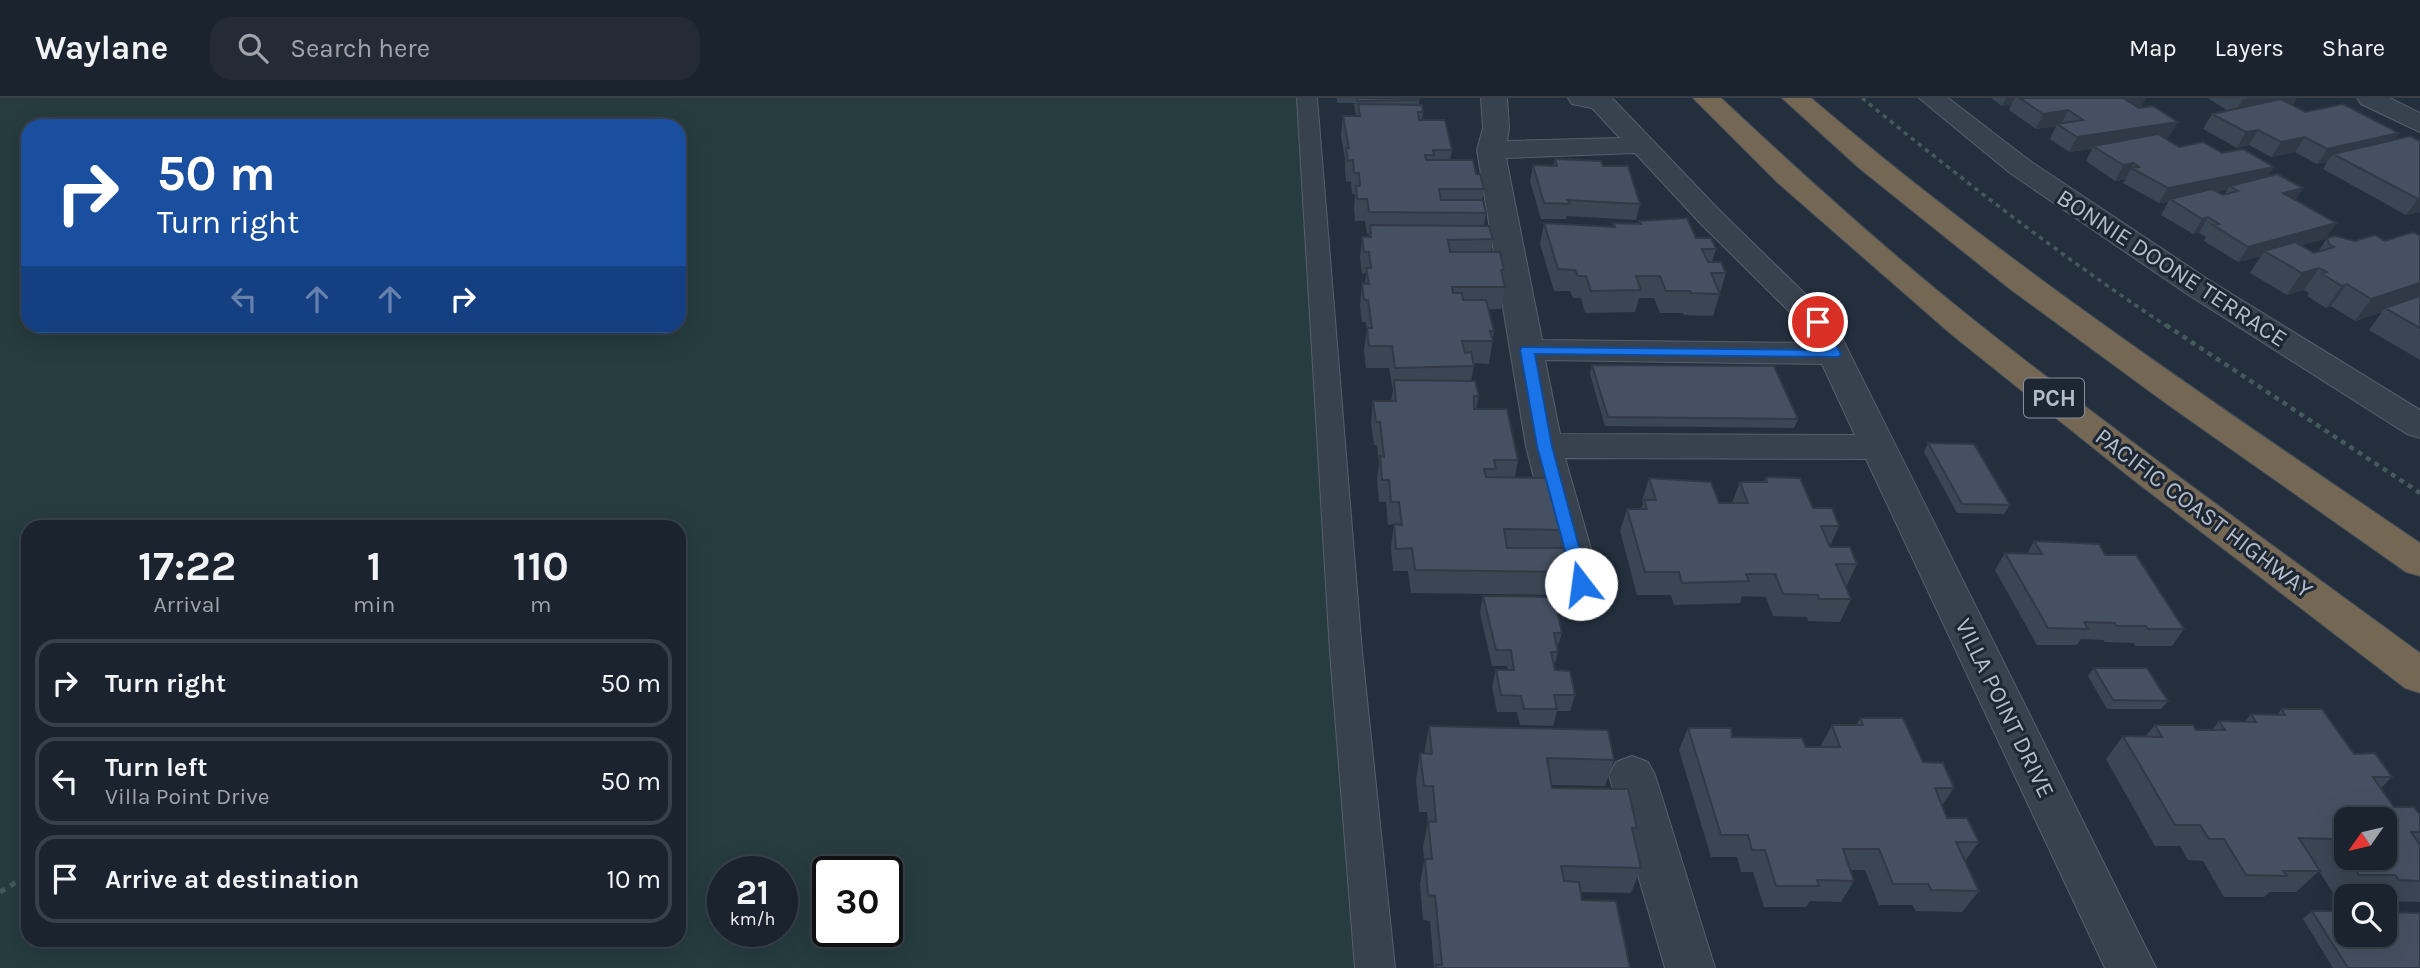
<!DOCTYPE html>
<style>
body{margin:0;font-family:Karla,sans-serif;background:#242b36;color:#f1f3f6;height:100vh;display:flex;flex-direction:column;font-size:26px;white-space:nowrap}
*{box-sizing:border-box;margin:0}
p{font-size:23px;color:#a0a4aa}
.icon{flex:none;width:38px;height:38px;fill:none;stroke:currentColor;stroke-width:2;stroke-linecap:round;stroke-linejoin:round}
.map{position:relative;flex:1;overflow:hidden}
.panel{position:absolute;left:21px;top:422px;width:665px;height:427px;display:flex;flex-direction:column;background:#1b232e;border-radius:21px;box-shadow:0 7px 28px #0002,0 0 0 2px #39404a}
.panel>*{flex:none}
.hud{position:absolute;left:21px;top:21px;width:665px;height:214px;border-radius:21px;box-shadow:0 7px 28px #0002,0 0 0 2px #39404a;background:#1a4fa0;color:#fff;overflow:hidden}
.needle{width:46px;rotate:236deg}
.fabs{position:absolute;left:2334px;top:709px;display:grid;gap:14px}
.fabs a{display:grid;place-items:center;width:63px;height:63px;border-radius:14px;background:#1b232e;box-shadow:0 7px 28px #0002,0 0 0 2px #39404a;font-size:35px}
.speed{position:absolute;left:707px;top:758px;display:flex;gap:14px;font-size:35px;font-weight:700;text-align:center}
.speed>*{display:grid;place-content:center;width:91px;height:91px;border-radius:50%;background:#1b232e;box-shadow:0 7px 28px #0002,0 0 0 2px #39404a;line-height:1}
.speed small{font-size:18px;font-weight:400}
.speed .limit{border:4px solid #111;border-radius:10px;background:#fff;color:#111}
.pin{position:absolute;display:grid;place-items:center;width:60px;height:60px;color:#fff;margin:-30px;border:4px solid #fff;border-radius:50%;box-shadow:0 2px 7px #0007}
.me{position:absolute;width:77px;margin:-38px;rotate:345deg;stroke-linejoin:round;filter:drop-shadow(0 0 5px #0008)}
.turn{display:flex;align-items:center;gap:24px;height:147px;padding:0 21px;font-size:32px}
.turn .icon{width:91px;height:91px;stroke-width:2.5}
.turn b{display:block;font-size:49px;line-height:60px}
.lanes{display:flex;align-items:center;height:66px;padding:0 21px;background:#0003;justify-content:center;gap:35px;direction:ltr}
.lanes .off{opacity:.35}
.eta{display:flex;justify-content:space-evenly;align-items:center;height:119px;text-align:center}
.eta b{font-size:42px;font-weight:700;line-height:49px}
ul{padding:0;list-style:none}
li{display:flex;align-items:center;gap:21px;height:88px;margin:0 14px 10px;padding:0 7px;border:4px solid #39404a;border-radius:21px}
li div{flex:1}
li b{display:block;font-size:26px}
li em{font-style:normal}
header{display:flex;align-items:center;gap:42px;box-sizing:border-box;height:98px;padding:0 35px;background:#1b232e;border-bottom:2px solid #39404a}
header strong{font-size:33px}
nav{display:flex;gap:38px;margin-inline-start:auto;font-size:24px}
.search{width:490px;height:63px;background:#242b36;display:flex;align-items:center;gap:18px;box-sizing:border-box;padding:0 24px;border-radius:21px;color:#a0a4aa;font-size:26px}
.map>svg:first-child{display:block}
</style>
<header>
<strong>Waylane</strong>
<div class="search"><svg class="icon" aria-label="search" viewBox="0 0 24 24"><circle cx="10" cy="10" r="6"/><path d="M15 15l6 6"/></svg>Search here</div>
<nav><a>Map</a><a>Layers</a><a>Share</a></nav>
</header>
<div class="map">
<svg width="2420" height="870" viewBox="0 0 2420 870">
<rect width="100%" height="100%" fill="#242f3e"/>
<!-- green -->
<path fill="#263c3f" fill-rule="evenodd" d="M0,0h1315l57,870h-1372zM28,28h651v200h-651zM28,429h651v413h-651zM723,774h59v59h-59zM828,774h59v59h-59z"/>
<g fill="none" stroke-linecap="round" stroke-linejoin="round">
<defs>
<path id="lane" d="M1297,0h20l45,554 33,316h-40l-25,-316z"/>
<path id="street" d="M1481,0h26l2,30 -2,13 113,-3 -28,-30 -20,-4 -4,-6h44l109,114 113,110 322,646h-51l-239,-509 -301,-1 36,126 -6,10 -14,5 -14,-5 -6,-10 -35,-138 -49,-296 6,-22zM1635,55l66,71 103,102 8,17 -270,-3 -36,-182zM1545,262l277,4 33,71 -295,-1z
M1919,0h29l82,63 179,119 211,130v28l-13,-4 -220,-140 -177,-121z
M2357,0h33l30,15v19l-59,-28z
M1632,658l16,6 7,13 60,193h-50l-56,-193 7,-13z"/>
<path id="highway" d="M1693,0h28c82,77 166,153 254,223 145,115 296,223 445,332v40l-15,-5 -274,-210 -180,-144 -173,-151z
M1782,0h29c192,164 400,303 609,445v33l-14,-4 -239,-168 -157,-115 -151,-121z"/>
</defs>
<!-- lane casing -->
<use href="#lane" stroke="#565f6c" stroke-width="2"/>
<!-- street casing -->
<use href="#street" stroke="#565f6c" stroke-width="2"/>
<!-- highway casing -->
<use href="#highway" stroke="#434c59" stroke-width="2"/>
<!-- path-far2 -->
<path stroke="#44595c" stroke-width="3.5" stroke-dasharray="4.5 4.5" stroke-linecap="butt" d="M1862,0c99,81 200,159 306,229"/>
<!-- path-far1 -->
<path stroke="#44595c" stroke-width="4.5" stroke-dasharray="5 5" stroke-linecap="butt" d="M2166,227l254,168"/>
<!-- path -->
<path stroke="#44595c" stroke-width="5" stroke-dasharray="6 6" stroke-linecap="butt" d="M0,794l28,-17"/>
<!-- lane -->
<use href="#lane" fill="#38414e" fill-rule="evenodd"/>
<!-- street -->
<use href="#street" fill="#38414e" fill-rule="evenodd"/>
<!-- highway -->
<use href="#highway" fill="#746855" fill-rule="evenodd"/>
</g>
<!-- wall -->
<path fill="#3b4654" fill-rule="evenodd" d="M1337,0h82v7l4,7 -1,8 30,30 -2,10 26,14 8,15 -2,11 4,13 -2,13 9,13 -2,13 13,18 -1,7 2,10 -4,22h-13l6,22 -5,33 -16,-1 1,3 -3,15 8,15 -3,13 42,51 -3,17 50,53 -5,18 10,24 -7,23 -152,-2 -3,-22h-15l-2,-24 3,-23 -6,1 -2,-23h-7l-2,-23 2,-17 -2,-17h-3l-3,-22 2,-22h18l2,-11 -4,-22h-23l-2,-18 3,-21 -1,-7h-4l-2,-17 2,-22 3,1 1,-11 -4,1 -2,-16 2,-21h7v-3l-2,-1 -2,-12h-10l-1,-14 1,-13h-3l-1,-13 -5,1 -1,-13v-10l-4,-23 2,-20h13l-2,-13h-17z
M1991,0h155l-6,10 29,29 -5,1 15,9 43,6 46,23 27,24 41,23 -11,16 -24,6 13,8 4,-1 9,-14 28,3h30l35,-5v124l-51,-30 13,-18 -27,9 -24,-15 -5,2 -19,-12 2,-3 -5,-3 -17,5 -37,-22 11,-17 -23,6 -34,-21 2,-4 -7,-4 -6,1 -32,-19 7,-13 -9,1 -36,-20 3,-4 -11,2 -29,-20 6,-12 -23,3 -19,-13 6,-13 -20,3 -27,-19 2,-5 -9,1zM2227,92l-2,4 -2,1 -5,-3z
M2208,0h89l-5,8 13,6 89,28 16,-4 10,76 -14,3 -83,-46 4,-7 -10,2 -22,-12 -24,5 -22,-12 -12,3 -34,-19 9,-15 16,-3z
M1555,61l48,7 37,38 -4,16 -69,-4 -1,3h-25l-11,-38 3,-16h21z
M1639,123l57,17 20,11 -4,13 14,11 -13,43 -29,-1 -1,-2h-23l-6,-15h-15l-4,14 -50,1 -4,-15h-8l-3,-7h-16l-14,-47 4,-21 69,4v-4l25,1z
M1592,267l206,54 -4,9 -189,-2 -15,-52z
M1928,345l82,62 -6,9 -47,-1 -33,-61z
M1766,379l73,49 -9,20 27,18 -11,23 5,12 -11,23 -32,-1 -1,-4 -34,-1 -7,-19 -24,-1 -2,7 -66,2 -3,-10h-34l-17,-64 7,-22h14l2,-5 -1,-3 7,-23 70,25h13l8,-21h24z
M2034,443l71,14 79,74 -12,17h-37l-1,-3 -29,-1 -2,-2 -22,-1 -4,6h-40l-42,-75 10,-17 22,1z
M1483,498l79,37 -5,15 1,4 -4,15 1,3 20,25 -5,16h-13l-4,15 -33,-1 -3,-13h-20l-5,-26 4,-16h12l-1,-4h-15l-12,-53z
M2094,570l74,33 -7,8h-54l-19,-33z
M2282,611l110,68 -11,11 13,19 26,8v27l-1,1 1,2v57l-35,-1v-5h-50l-16,-25 -23,21h-26l-6,5h-40l-21,-36 -15,-1 -8,-14h-25l-49,-87 17,-23 22,1 10,-12 41,5h16l7,-9 26,1 6,-8 25,1zM2347,721l38,39h-38z
M1860,620l63,44 31,26 -12,17 5,13 32,24 -14,19 14,30 -17,21 -46,-1 -4,-6h-33l-14,-35h-15l4,11 -13,21 -31,-1 -4,6h-42l-11,-35h-12l-4,-15h-26l-32,-107 9,-22 44,9 74,10h14l12,-22h24z
M1429,628l185,34 -9,26 -53,-1v3l85,40 -3,8 7,32 -10,25 -50,-1 1,8 48,68h-196l-4,-47 -7,-1 -3,-36 4,-23 -1,-14 5,-26 -1,-9h-8l-3,-32 4,-27 4,1z
M2312,813l108,57h-87l-30,-49z"/>
<!-- shaded-wall -->
<path fill="#303945" d="M2006,0h9l-4,7 -9,1z
M2122,0h24l-6,10z
M2253,0h44l-5,8 -58,8 9,-15z
M2068,12l-7,15 -4,-1 -1,2 -20,3 7,-15z
M2178,24l-9,15 -72,11 -4,-2 -1,3 -23,3 8,-15z
M2258,32l-9,15 -12,3 9,-16z
M2399,35l-10,15 -56,6 -6,8 -10,2 10,-15z
M2305,39l-10,15 -24,5 10,-15z
M2134,65l-8,16 -11,2 8,-16z
M2274,69l-10,16 -34,3 -3,4 -54,11 -3,-2 -2,3 -9,1 9,-15z
M2303,90l-10,16 -10,-11z
M2418,101h2v13l-14,3z
M2208,119l-9,16 -6,1 9,-15z
M2336,125l-11,16 -56,15 -5,-3 -3,5 -23,6 10,-15z
M2319,170l-15,22 -17,5 15,-22z
M2420,185v17l-35,8 -3,4 -27,9 16,-22z
M2347,186l-16,22 -5,2 16,-22z"/>
<!-- building -->
<path fill="#455162" stroke="#303945" stroke-width="2" d="M1357,0h62v2l-62,1z
M2020,0h103l16,10 14,-2 25,16 -101,15 -20,-13 26,-4 -15,-10 -25,4z
M2281,1l24,13 38,-8 56,29 -72,16 -22,-12 -24,5 -23,-12 -12,2 -34,-18z
M1358,6l64,1 1,7h-5l1,8h26l7,30h-19l1,5h-9l1,5h47l3,14h4l4,15h-45l2,11h42l3,13 -117,-1 -2,-13h-10l-1,-13h4l-1,-13h-5l-1,-13 -5,1 -2,-13h3l-6,-32h17z
M2158,36l21,13 24,-5 19,11 21,-4 31,18 -106,21 -37,-20 8,-1 -5,-4 -11,2 -30,-19z
M2410,38l10,5v58h-2l-85,-45z
M1555,61l46,2 2,5h25l12,38 -72,-4 2,4 -26,-1 -11,-38 24,1z
M2277,76l26,14 -20,5 53,30 -88,24 -35,-22 6,-1 -11,-7 -6,2 -32,-20 42,-10 11,6 15,-4 -8,-5z
M1687,120l9,20h15l5,11h-14l6,13h13l5,11h-15l9,21 -29,-1 -1,-2h-24l-6,-15h-24l5,14 -50,1 -5,-15h-8l-3,-6 -17,-1 -14,-46 71,4 -2,-4 28,1 -2,-3z
M1370,127l119,1 4,13 -45,1 2,12h50l4,18h-3l4,17h-53l1,6h9l1,7h23l8,31h-4l3,10h-31l3,12 6,-1 3,14 -79,2 -3,-22h-23l-2,-18h5l-4,-28h-4l-2,-17 7,1 -3,-16h5l-2,-16h-5l-2,-15h9z
M2413,134l7,4v47l-49,16 -24,-15 -5,2 -20,-12 5,-2 -8,-4 -17,5 -38,-22 31,-9 19,11 20,-6 -5,-3 -2,-6 8,-2 20,5 20,-6 10,6z
M2420,198v32l-35,-20z
M1592,267l182,1 24,53 -190,-2z
M1394,282l81,1 4,15h-5v13h33l11,51h-24l2,9h-12l2,8 62,1 17,52 -61,-1 3,19h57l6,24 -155,-2 -3,-22 -16,1 -2,-25 8,1 -3,-23h-8l-2,-22h-7l-2,-24 4,1 -4,-35h-4l-3,-21h23z
M1928,345l46,1 36,61 -48,-1z
M1766,379l34,1 13,30h19l7,18h-18l9,21h20l7,17h-21l15,35h-32l-1,-4 -35,-1 -8,-20h-29l3,7 -67,2 -3,-11h-34l-18,-63h20l-3,-9h12l-7,-22 62,4 8,21h29l-8,-21h27z
M2034,443l65,3 6,11h31l48,74h-36l-2,-3h-30l-1,-3 -31,-1 4,7 -40,-1 -43,-75 37,1z
M1483,498l71,1 8,36h-8l4,19h-7l4,18 15,1 5,24h-21l3,14h-33l-3,-13 -20,-1 -5,-25h18l-3,-20h-15z
M2094,570h53l21,33 -55,-1z
M2282,611h40l32,45 21,-1 17,24h-19l21,30h20l6,8v17h-9l9,13v36l-21,-1 -4,-5h-36l-11,-17h37v-39h-38v37l-12,-17 -36,-1 21,33h-37l4,5 -41,-1 -22,-36h-15l-9,-14h-25l-52,-89 39,1 -7,-12h38l3,5h29l-6,-9 37,1 -5,-8 34,1z
M1860,620h43l20,44 20,1 11,25h-19l12,30h20l12,24h-23l23,49 -48,-1 -3,-6h-35l-14,-35h-36l11,32 -37,-1 2,6h-43l-11,-36h-13l-4,-15h-27l-33,-107h43l1,9 70,1 4,9h34l-8,-22h31z
M1429,628l179,4 6,30 -67,-2 5,30 76,1 9,39h-5l9,40 -80,-2 3,15 15,1 3,18 34,1 14,67h-194v-3h6l-7,-69 -7,-1 -3,-36h7l-4,-38 8,1 -3,-36h-9l-4,-33 12,1z
M2312,813h35v23h38v-22l35,1v55h-72z"/>
<!-- route -->
<path fill="#1a73e8" stroke="#114b97" stroke-width="2" d="M1818,220l6,4 17,32 -2,3 -304,-3 17,92 37,138 -8,6 -6,-2 -38,-142 -17,-96 2,-3 303,3 -14,-28z"/>
<g text-anchor="middle" stroke-width="6" stroke-linejoin="round" paint-order="stroke">
<!-- shield labels -->
<rect fill="#1d2633" stroke="#878f9c" stroke-width="2" x="2024" y="280.5" width="60" height="39" rx="5"/>
<g font-size="23" font-weight="bold" fill="#b4bcc9">
<text x="2054" y="308">PCH</text>
</g>
<!-- street labels -->
<g font-size="24" fill="#b4bcc9" stroke="#1d2633">
<text transform="translate(2172 170) rotate(33)" y="8">BONNIE DOONE TERRACE</text>
<text transform="translate(2204 415) rotate(37)" y="8">PACIFIC COAST HIGHWAY</text>
<text transform="translate(2005 610) rotate(64)" y="8">VILLA POINT DRIVE</text>
</g>
</g>
</svg>
<div class="fabs">
<a><svg class="needle" viewBox="-14 -14 28 28"><path d="M0-13l5 13h-10z" fill="#e53935"/><path d="M0 13l5-13h-10z" fill="#a0a4aa"/></svg></a>
<a><svg class="icon" aria-label="search" viewBox="0 0 24 24"><circle cx="10" cy="10" r="6"/><path d="M15 15l6 6"/></svg></a>
</div>
<div class="speed"><div>21<small>km/h</small></div><div class="limit">30</div></div>
<div class="pin" style="left:1818px;top:224px;background:#d93025"><svg class="icon" aria-label="arrive" viewBox="0 0 24 24"><path d="M6 21V4h12l-3 4 3 4H6"/></svg></div>
<svg class="me" style="left:1581px;top:486px" viewBox="-20 -20 40 40"><circle r="19" fill="#fff"/><path d="M0-13L10 11 0 6-10 11z" fill="#1a73e8"/></svg>
<div class="hud">
<div class="turn"><svg class="icon" aria-label="right" viewBox="0 0 24 24"><path d="M7 20v-9h11M14 6l5 5-5 5"/></svg><div><b>50 m</b>Turn right</div></div>
<div class="lanes"><svg class="icon off" aria-label="left" viewBox="0 0 24 24"><path d="M17 20v-9H6M10 6l-5 5 5 5"/></svg><svg class="icon off" aria-label="ahead" viewBox="0 0 24 24"><path d="M12 20V5M6 11l6-6 6 6"/></svg><svg class="icon off" aria-label="ahead" viewBox="0 0 24 24"><path d="M12 20V5M6 11l6-6 6 6"/></svg><svg class="icon" aria-label="right" viewBox="0 0 24 24"><path d="M7 20v-9h11M14 6l5 5-5 5"/></svg></div>
</div>
<section class="panel">
<div class="eta">
<div><b>17:22</b><p>Arrival</p></div>
<div><b>1</b><p>min</p></div>
<div><b>110</b><p>m</p></div>
</div>
<ul>
<li><svg class="icon" aria-label="right" viewBox="0 0 24 24"><path d="M7 20v-9h11M14 6l5 5-5 5"/></svg><div><b>Turn right</b></div><em>50 m</em></li>
<li><svg class="icon" aria-label="left" viewBox="0 0 24 24"><path d="M17 20v-9H6M10 6l-5 5 5 5"/></svg><div><b>Turn left</b><p>Villa Point Drive</p></div><em>50 m</em></li>
<li><svg class="icon" aria-label="arrive" viewBox="0 0 24 24"><path d="M6 21V4h12l-3 4 3 4H6"/></svg><div><b>Arrive at destination</b></div><em>10 m</em></li>
</ul>
</section>
</div>
